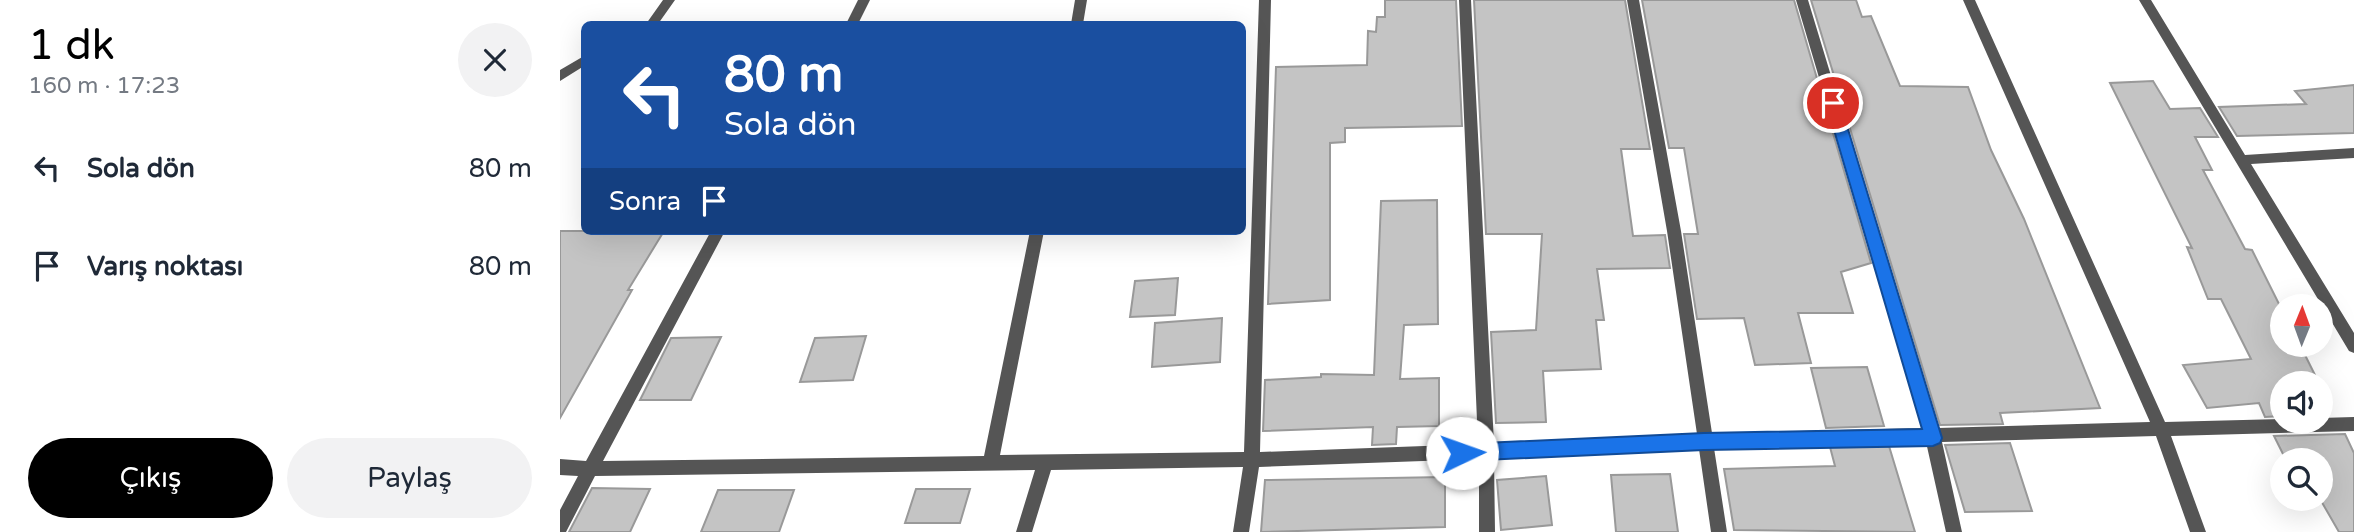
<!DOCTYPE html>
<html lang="tr">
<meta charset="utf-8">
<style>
body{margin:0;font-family:"Varela Round",sans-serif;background:#f2f2f3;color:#1f2937;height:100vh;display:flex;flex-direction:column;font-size:26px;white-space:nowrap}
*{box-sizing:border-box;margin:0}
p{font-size:23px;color:#747a83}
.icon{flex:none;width:38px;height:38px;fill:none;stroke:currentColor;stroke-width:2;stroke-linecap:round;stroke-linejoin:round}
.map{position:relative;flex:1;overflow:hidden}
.drawer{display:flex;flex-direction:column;background:#fff;width:560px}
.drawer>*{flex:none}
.hud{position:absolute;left:21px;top:21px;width:665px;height:214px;border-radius:10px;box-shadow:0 7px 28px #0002;background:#1a4fa0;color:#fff;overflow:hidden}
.needle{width:46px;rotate:1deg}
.controls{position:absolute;left:1710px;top:294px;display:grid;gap:14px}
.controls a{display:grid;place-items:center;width:63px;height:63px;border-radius:50%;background:#fff;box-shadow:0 7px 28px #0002;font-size:35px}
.pin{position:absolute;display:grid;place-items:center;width:60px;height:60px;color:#fff;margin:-30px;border:4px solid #fff;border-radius:50%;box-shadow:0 2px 7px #0007}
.me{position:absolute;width:77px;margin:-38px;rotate:87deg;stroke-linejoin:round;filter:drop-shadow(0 0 5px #0008)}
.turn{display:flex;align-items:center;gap:24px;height:147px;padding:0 28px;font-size:32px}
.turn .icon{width:91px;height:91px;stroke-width:2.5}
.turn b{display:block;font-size:49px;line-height:60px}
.then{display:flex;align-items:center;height:66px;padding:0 28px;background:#0003;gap:14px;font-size:26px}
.round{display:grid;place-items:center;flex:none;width:74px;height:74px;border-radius:37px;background:#f2f2f3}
.overview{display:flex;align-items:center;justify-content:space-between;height:119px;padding:0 28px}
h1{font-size:42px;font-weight:600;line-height:52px;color:#000}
.cta{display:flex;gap:14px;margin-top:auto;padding:14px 28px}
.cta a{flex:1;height:80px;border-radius:42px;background:#000;color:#fff;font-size:28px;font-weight:600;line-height:80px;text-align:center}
.cta a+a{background:#f2f2f3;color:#1f2937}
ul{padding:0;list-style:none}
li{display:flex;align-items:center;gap:21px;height:98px;padding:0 28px}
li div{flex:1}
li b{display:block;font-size:26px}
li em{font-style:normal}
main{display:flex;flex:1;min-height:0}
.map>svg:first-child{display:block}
</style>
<main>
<section class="drawer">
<div class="overview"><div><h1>1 dk</h1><p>160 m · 17:23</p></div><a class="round"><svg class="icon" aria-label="close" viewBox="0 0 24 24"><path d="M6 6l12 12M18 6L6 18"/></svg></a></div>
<ul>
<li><svg class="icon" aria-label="left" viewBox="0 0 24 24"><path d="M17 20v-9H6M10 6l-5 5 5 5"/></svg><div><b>Sola dön</b></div><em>80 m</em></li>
<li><svg class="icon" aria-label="arrive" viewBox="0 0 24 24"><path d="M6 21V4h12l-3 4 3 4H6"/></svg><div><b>Varış noktası</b></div><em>80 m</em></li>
</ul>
<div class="cta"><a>Çıkış</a><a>Paylaş</a></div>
</section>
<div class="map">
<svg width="1794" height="532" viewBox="0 0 1794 532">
<rect width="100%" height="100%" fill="#fff"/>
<!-- building -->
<path fill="#c4c4c4" stroke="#999" stroke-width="2" d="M825,0h71l6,126 -117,2v14l-15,1v157l-62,4 8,-237 91,-2 1,-34 8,1 1,-15h8z
M914,0h151l25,149h-29l12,87 32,-1 5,33 -73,1 7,51h-8l5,49 -58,2 3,51 -50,1 -5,-91 45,-2 6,-96h-56z
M1082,0h152l77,263 -30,9 12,41h-55l13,50 -56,2 -11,-47 -47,1 -13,-85h14l-14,-86h-15z
M1251,0h45l6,17 9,-1 29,70 68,1 23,63 33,69 76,189 -100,5 3,11 -63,1z
M1593,81l17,28 30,-1 18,29h-23l17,33h-9l42,79 7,1 30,60v35h18l19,38h-37v33l-17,1 -6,-14 -52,5 -24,-43 68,-6 -30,-60h-13l-21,-52 5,1 -82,-165z
M1794,85v48l-117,3 -18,-29 87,-3 -11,-13z
M877,200l1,124 -34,1 -4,54 39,-1v48l-42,1 -1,17 -24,1 1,-18 -110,4 2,-51 56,-3v-3l53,1 7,-174z
M0,231h104l-36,59h4l-72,128z
M618,278l-3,37 -45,2 5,-36z
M662,318l-2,44 -68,5 3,-44z
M306,336l-13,44 -53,2 15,-44z
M161,337l-30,63h-51l31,-62z
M1307,367l17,59 -58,2 -15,-60z
M1785,434l9,19v79h-15l-19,-33v-39h-34l-12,-24z
M1450,443l22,68 -67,1 -20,-67z
M1329,446l26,86 -181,-2 -10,-61 111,-3 -5,-19z
M1110,474l8,58h-62l-5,-57z
M986,476l6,49 -51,5 -4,-50z
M885,477v50l-184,5 4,-52z
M32,488l58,1 -20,43h-61z
M356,489h54l-10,34h-55z
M158,490h76l-15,42h-78z"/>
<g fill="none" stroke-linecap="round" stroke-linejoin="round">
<!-- street -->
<path fill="#555" fill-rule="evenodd" d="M103,0h12l-17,24h-12z
M298,0h12l-12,24h-12z
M515,0h12l-4,24h-12z
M699,0h12l-11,452 218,-8 -19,-444h12l23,443 203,-9 -30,-203 -40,-231h12l42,231 31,202 211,-5 -127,-428h12l130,428 212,-6 -187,-422h12l190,422 117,-3v3h38v-4l34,-1v14l-183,5 35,96h-16l-34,-96 -214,6 20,90h-16l-20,-90 -212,6 13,84h-16l-12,-83 -205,9 1,74h-16v-73l-220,8 -10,65h-16l10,-65 -192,3 -19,62h-16l19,-62 -440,6 -29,56h-6v-22l18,-34 -18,-1v-16l26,2 125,-230h14l-122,230 381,-5 46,-225h14l-44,224 244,-3z
M1579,0h12l94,155 109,-7v10l-103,6 103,169v20l-5,-2z
M24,56v10l-24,15v-11z"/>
</g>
<!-- route -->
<path fill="#1a73e8" stroke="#114b97" stroke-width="2" d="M1273,97l7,6 102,335 -2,5 -7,3 -229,4 -242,11 -6,-2 -3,-6 3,-6 6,-3 242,-11 218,-4 -96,-326z"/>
</svg>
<div class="controls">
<a><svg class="needle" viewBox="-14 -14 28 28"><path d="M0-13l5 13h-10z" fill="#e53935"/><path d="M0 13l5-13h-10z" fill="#747a83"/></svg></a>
<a><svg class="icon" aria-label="sound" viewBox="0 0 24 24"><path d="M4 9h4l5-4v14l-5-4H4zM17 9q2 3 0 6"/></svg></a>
<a><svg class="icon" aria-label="search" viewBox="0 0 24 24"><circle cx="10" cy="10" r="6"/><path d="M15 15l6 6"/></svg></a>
</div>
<div class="pin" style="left:1273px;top:103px;background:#d93025"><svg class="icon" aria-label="arrive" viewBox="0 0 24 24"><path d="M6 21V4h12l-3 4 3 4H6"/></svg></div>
<svg class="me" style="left:902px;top:453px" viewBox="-20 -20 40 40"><circle r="19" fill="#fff"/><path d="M0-13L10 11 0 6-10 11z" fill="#1a73e8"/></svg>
<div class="hud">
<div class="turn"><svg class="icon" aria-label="left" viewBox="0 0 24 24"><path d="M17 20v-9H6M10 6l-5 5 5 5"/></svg><div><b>80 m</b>Sola dön</div></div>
<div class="then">Sonra<svg class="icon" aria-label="arrive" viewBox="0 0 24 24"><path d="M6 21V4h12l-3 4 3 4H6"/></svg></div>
</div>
</div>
</main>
